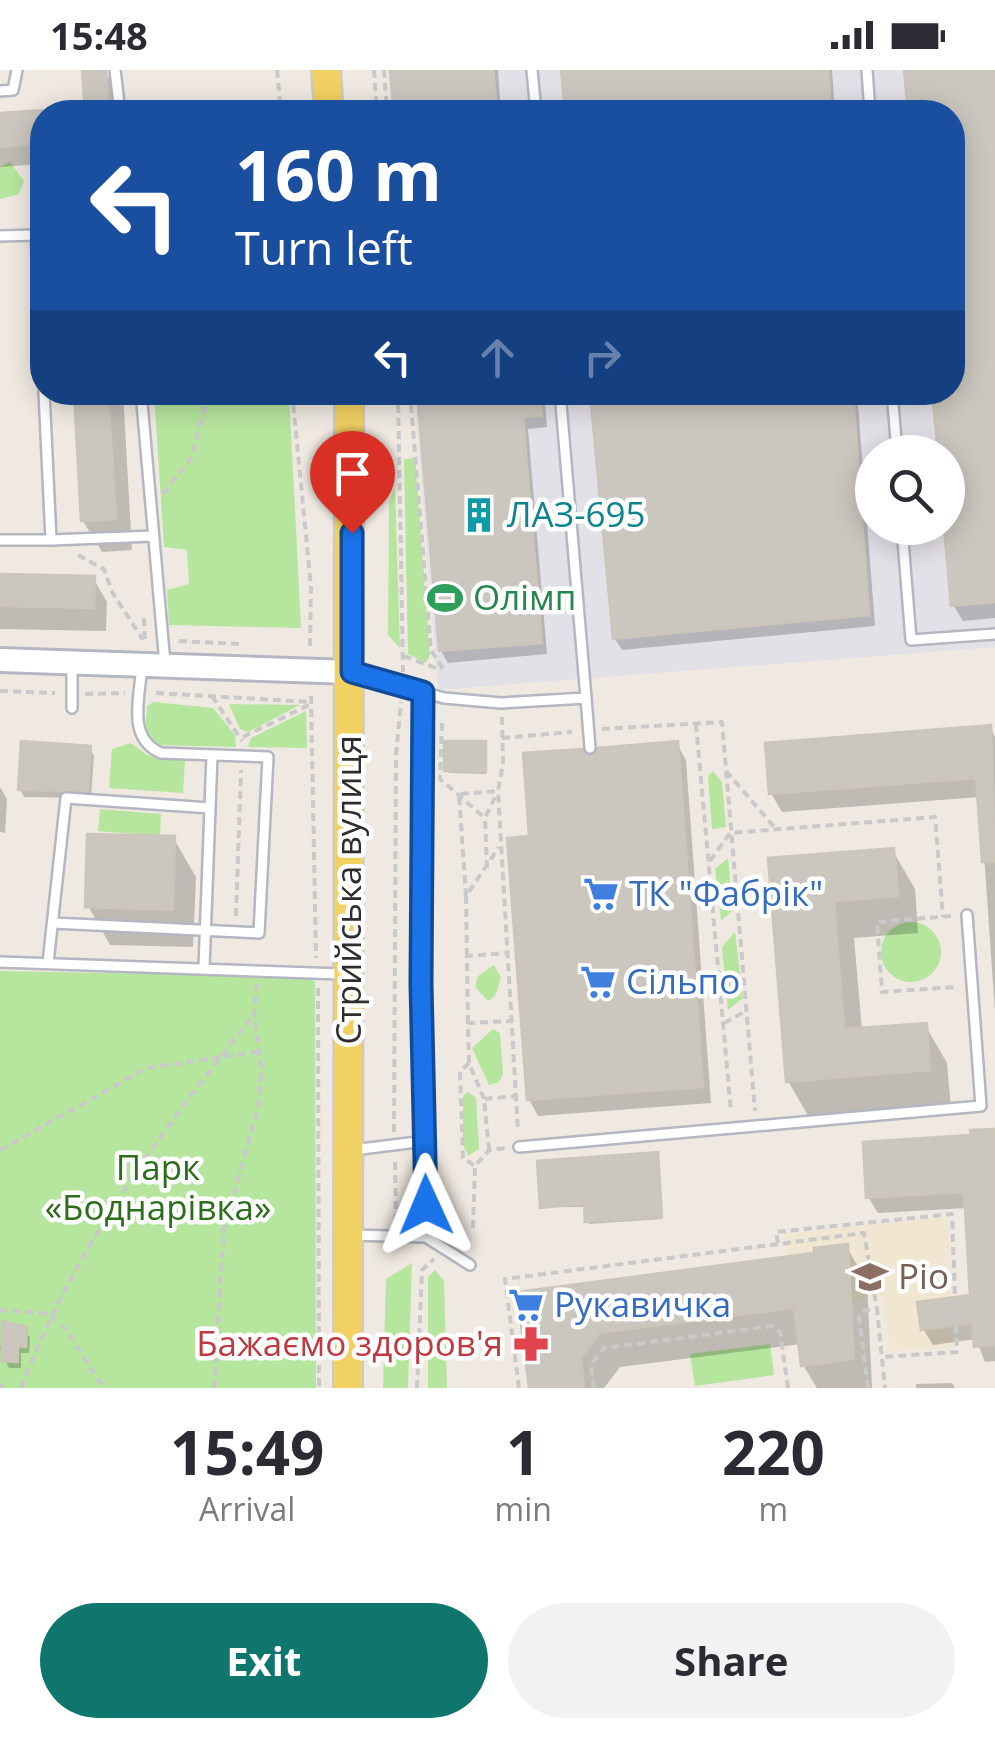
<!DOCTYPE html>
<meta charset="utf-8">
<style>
body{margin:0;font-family:"Open Sans",sans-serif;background:#f2f2f3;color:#2b2b33;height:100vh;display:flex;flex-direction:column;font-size:38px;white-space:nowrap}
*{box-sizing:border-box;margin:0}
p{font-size:32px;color:#7c7c81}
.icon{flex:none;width:55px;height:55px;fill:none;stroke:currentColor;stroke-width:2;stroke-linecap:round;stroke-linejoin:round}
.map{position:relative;height:1318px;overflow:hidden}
.side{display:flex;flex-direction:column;background:#fff;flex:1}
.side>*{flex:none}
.banner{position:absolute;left:30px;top:30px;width:935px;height:305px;border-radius:40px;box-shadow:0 5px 25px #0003;background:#1a4fa0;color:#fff;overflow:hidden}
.buttons{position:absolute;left:855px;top:365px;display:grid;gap:20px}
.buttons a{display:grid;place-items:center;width:110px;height:110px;border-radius:50%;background:#fff;box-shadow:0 5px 25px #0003;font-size:50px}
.pin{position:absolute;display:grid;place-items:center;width:85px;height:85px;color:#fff;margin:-102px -42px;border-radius:50% 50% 50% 0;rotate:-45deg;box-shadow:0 0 10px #0007}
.pin .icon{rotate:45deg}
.me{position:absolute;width:110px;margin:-55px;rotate:359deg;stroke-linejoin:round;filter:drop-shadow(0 0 8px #0008)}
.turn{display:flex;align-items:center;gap:35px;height:210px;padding:0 40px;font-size:45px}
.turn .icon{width:130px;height:130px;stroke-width:2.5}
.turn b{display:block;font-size:70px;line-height:85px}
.lanes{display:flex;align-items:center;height:95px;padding:0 40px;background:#0003;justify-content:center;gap:50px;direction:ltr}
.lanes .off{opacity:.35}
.eta{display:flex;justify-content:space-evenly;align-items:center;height:170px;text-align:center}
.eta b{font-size:60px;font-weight:700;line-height:70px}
.button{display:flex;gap:20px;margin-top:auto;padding:20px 40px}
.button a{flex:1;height:115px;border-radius:60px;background:#0f766e;color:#fff;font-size:40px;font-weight:700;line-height:115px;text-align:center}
.button a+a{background:#f2f2f3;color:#2b2b33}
.status{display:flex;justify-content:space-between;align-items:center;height:70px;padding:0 50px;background:#fff;direction:ltr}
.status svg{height:28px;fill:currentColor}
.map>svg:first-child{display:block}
</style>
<div class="status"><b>15:48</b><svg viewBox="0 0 49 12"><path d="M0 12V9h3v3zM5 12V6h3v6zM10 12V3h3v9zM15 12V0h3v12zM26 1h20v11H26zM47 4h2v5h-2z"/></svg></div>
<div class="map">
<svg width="995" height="1318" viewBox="0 0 995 1318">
<rect width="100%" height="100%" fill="#efe9e1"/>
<!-- industrial -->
<path fill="#e3e1e8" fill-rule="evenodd" d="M388,0h607v577l-557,43 -24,-297 538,-1v-280h-561zM872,382h76v76h-76z"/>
<!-- education -->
<path fill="#f0e6d1" d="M948,1147l5,130 -63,4 -7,-54 -31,3 1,10 -58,8 -11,-84z"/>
<!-- green -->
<path fill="#b6e59e" d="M10,92l14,19 -5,13 -19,5v-32z
M154,323h135l12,235 -132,-3 -2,-35 22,-6 -2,-34 -23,-3z
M415,388l15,197 -4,8 -18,-9 -4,-195z
M395,417l5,161 -12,-13 1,-133z
M153,632l60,6 22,27 1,12 -80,-2 -11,-10 2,-29z
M229,634l71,1 -52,27 -8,-3z
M306,641l1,37 -59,-1 3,-9z
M131,673l16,12 38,5 -2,33 -74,-5 3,-39z
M713,701l9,11 4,45 -14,2 -4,-53z
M100,739l61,5 -1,22 -62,-5z
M728,788l5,52 -12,11 -6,-52z
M881 882a30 30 0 1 1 60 0a30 30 0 1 1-60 0Z
M735,862l8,66 -15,12 -6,-63z
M494,895l7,13 -6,18 -7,5 -13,-14 3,-11z
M0,901l306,6 9,5 1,406h-316z
M493,959l7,4 3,41 -4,8 -10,3 -17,-37z
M468,1022l8,6 3,51 -11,7 -5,-12v-48z
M412,1193l-4,125h-25l3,-109z
M435,1200l9,11 3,107h-19v-111z
M770,1274l4,31 -79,11 -5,-32z"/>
<!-- shadow -->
<path fill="#0003" d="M104,0l12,20 1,22h-65l36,-2z
M393,0h105l3,42h-105z
M564,0h268l3,42h-267z
M907,0h88v548l-32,3 -10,-16 -5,-153h-8l-5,-60h17v-280h-42z
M42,43v51l-42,3v-51z
M76,322h47l9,158 -30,2 -19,-31z
M420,322h124l3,35 -19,2 19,225 -99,9 -7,-12z
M593,322h264l18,234 -253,24 -7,-11z
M0,506l93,2 14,24 -1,29 -106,-2z
M990,658l5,9v275l-15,-215 -198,15 -11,-19z
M484,674l2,30 -37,-1 -2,-2z
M677,674l9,16 25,343 -173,13 -9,-17 3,-260 58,-79z
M90,678l4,8 -3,42 -67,-1 -4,-8z
M0,717l7,12 -2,34 -5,-1z
M174,769l22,38 -3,70 -83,-2 -22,-39z
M893,781l22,38 3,44 -64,5 8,92 63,-5 22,38 4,45 -141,11 -22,-38 -17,-221z
M995,1061v230l-10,1 -9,-23 -43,6 -10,-16 50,-31 -6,-90 -89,5 -10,-16 105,-59z
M658,1087l4,62 -73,5 -3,-17h-43z
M846,1176l21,36 5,106h-55l-14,-23 -2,-21 -181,23 -16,21h-72l-12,-94 297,-38z
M4,1254l15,1 11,12 -1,16h-8v15h-12l-9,-18z
M952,1313l3,5h-39v-4z"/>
<!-- building -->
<path fill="#cbc7bf" stroke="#cbc5ba" stroke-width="2.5" d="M82,0h24l2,42h-23z
M390,0h103l4,42h-103z
M561,0h267l3,42h-266z
M904,0h91v532l-44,4 -7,-78 4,-76h-10l-6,-60h20v-280h-44z
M42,40v34l-42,3v-34z
M74,322h34l8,127 -35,2z
M417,322h123l2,24 -19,1 19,226 -103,8z
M590,322h263l16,223 -256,24z
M0,504l95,2 -1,32 -94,-2z
M991,655l4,137h-13l-6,-84 -207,16 -4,-51z
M21,671l70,5 -3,45 -70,-1z
M444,671h42v31l-42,-1z
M678,671l25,346 -176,13 -20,-262 22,-2 -6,-83 59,-4 8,7 8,-8z
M87,764l88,2 -2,74 -88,-3z
M894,778l4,48 -64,5 10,128 83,-6 3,47 -144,12 -18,-224z
M995,1059v216l-21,2 -2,-24 -51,7 -4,-28 53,-7 -6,-103 -98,6 -3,-56 108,-7 -1,-5z
M658,1082l4,65 -77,5 -1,-18 -44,4 -3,-47z
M848,1174l6,115 -53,7 -7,-58 -195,25 -18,25 3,30h-55l-12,-96 297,-39v-5z
M2,1251l25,6 -1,20 -8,-1v16l-16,-1z"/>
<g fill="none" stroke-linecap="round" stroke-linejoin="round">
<defs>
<path id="lane" d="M115,0l5,42
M532,0l4,42
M867,0l3,42
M0,21l13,-1 4,-20
M0,166l36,-1 6,123
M141,322l24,272
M892,322l5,60
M902,458l9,112 84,-6
M0,470h51l-7,-148
M51,470l102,-4
M72,595v43
M355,603l89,25 57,5 85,-5 -26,-306
M423,622l-2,292 5,253
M586,628l4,50
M53,853l206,10 9,-176 -107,-4c-35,-15 -21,-56 -19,-88
M0,892l342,12
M48,893l18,-165 144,10
M204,897l8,-212
M519,1077l462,-41 -14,-191
M353,1080l72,-9
M351,1165l75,2 44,28"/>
<path id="secondary" d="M0,590l352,12"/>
<path id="primary" d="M326,0l3,42
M348,1318l1,-996"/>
</defs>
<!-- lane casing -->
<use href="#lane" stroke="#b4b7c1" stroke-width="14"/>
<!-- secondary casing -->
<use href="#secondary" stroke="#b4b7c1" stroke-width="28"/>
<!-- primary casing -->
<use href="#primary" stroke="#c9c9c9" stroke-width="32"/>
<!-- path -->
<path stroke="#c9c9c9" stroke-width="4" stroke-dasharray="8 5" stroke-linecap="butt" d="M277,0l4,42
M374,0l3,42
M384,0l3,42
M292,322l19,195 -1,60
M398,322l5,280
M410,322l21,258 14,22
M163,424l28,-36 19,-66
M78,485l26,14 8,23 31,48
M144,548l1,26
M179,571l61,3
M404,586l37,14
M0,621l55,2
M156,623l155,9
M85,624l40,-1
M212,626l30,45
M311,626l5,262
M502,647l1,46 -5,28 20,340
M442,653l-2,56 45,39
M696,654l35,388
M602,659l120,-7 33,389
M243,667l68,-33
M502,668l70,-6
M726,701l49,57
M710,791l20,-28 205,-16 8,100
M487,798l-2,-50 11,-23
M466,826l-7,-102 39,-3
M236,846l5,-146
M951,846l-74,6 5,70 74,-5
M467,886l-1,-60 33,-49
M318,918l1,400
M468,953l-1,-67 38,-3
M724,953l22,-12
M469,993l-9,9 3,86 12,8
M484,1029l-15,-36 -1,-40 42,-2
M394,1062l2,-377 5,-53
M0,1080l147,-82 110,-16
M489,1080l-5,-51 32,-3
M395,1092l1,60
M473,1158l2,-62 14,-16 17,-2
M778,1173l-2,-11 176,-18 5,138 -74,5
M0,1240l49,4 16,15 39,59
M0,1313l3,5
M21,1318c53,-140 140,-257 233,-373
M214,1318l10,-160 34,-120 4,-37 -8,-56 3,-31
M417,1318l5,-118 12,-11
M519,1318l-14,-109 359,-46 13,76
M594,1318l-3,-23 13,-17 169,-22 7,6 8,56
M868,1318l-9,-71 6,-7 12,-1 8,79"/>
<!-- lane -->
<use href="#lane" stroke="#fff" stroke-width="9"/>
<!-- secondary -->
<use href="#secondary" stroke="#fff" stroke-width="22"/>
<!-- primary -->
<use href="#primary" stroke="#f2d163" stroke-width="28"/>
</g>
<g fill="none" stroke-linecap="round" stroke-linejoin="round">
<defs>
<path id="route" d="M352,463v139l71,20 -2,292 5,221"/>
</defs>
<!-- route casing -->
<use href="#route" stroke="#114b97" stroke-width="25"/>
<!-- route -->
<use href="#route" stroke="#1a73e8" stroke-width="18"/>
</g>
<!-- icons -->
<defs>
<symbol id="building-bare" viewBox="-9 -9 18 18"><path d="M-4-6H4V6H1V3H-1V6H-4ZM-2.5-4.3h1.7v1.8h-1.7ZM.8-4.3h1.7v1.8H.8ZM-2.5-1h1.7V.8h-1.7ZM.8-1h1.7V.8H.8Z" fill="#0f9aa8" stroke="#fff" stroke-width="2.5" paint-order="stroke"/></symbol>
<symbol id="stadium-bare" viewBox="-9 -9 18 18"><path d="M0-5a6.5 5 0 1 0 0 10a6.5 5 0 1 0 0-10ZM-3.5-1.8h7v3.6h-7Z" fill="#2e9e5b" stroke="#fff" stroke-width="2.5" paint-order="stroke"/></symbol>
<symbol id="supermarket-bare" viewBox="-9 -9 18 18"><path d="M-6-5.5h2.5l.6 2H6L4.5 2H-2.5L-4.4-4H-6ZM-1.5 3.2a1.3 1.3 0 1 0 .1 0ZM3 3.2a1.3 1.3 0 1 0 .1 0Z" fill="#3f7fe0" stroke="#fff" stroke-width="2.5" paint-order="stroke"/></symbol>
<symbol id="school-bare" viewBox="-9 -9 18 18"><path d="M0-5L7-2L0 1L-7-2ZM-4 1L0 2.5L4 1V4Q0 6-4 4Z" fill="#8d6e63" stroke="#fff" stroke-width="2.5" paint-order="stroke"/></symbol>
<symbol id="pharmacy-bare" viewBox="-9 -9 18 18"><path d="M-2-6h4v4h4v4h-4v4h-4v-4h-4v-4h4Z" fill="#e0444e" stroke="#fff" stroke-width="2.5" paint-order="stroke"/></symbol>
</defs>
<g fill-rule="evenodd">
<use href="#building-bare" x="454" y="420" width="50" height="50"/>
<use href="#stadium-bare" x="420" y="503" width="50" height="50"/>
<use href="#supermarket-bare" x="576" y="799" width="50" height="50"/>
<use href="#supermarket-bare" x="573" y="887" width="50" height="50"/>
<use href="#school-bare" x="845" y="1182" width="50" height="50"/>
<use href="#supermarket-bare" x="501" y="1210" width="50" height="50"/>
<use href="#pharmacy-bare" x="506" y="1249" width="50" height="50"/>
</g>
<g text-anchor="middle" stroke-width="9" stroke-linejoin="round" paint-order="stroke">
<!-- culture labels -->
<g font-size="35" fill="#0d838f" stroke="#fff" text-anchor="start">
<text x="507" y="457">ЛАЗ-695</text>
</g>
<!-- leisure labels -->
<g font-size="35" fill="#27864d" stroke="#fff" text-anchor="start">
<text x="473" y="540">Олімп</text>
</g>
<!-- street labels -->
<g font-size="35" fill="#2e2e2e" stroke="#fff">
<text transform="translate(349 820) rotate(-90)" y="12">Стрийська вулиця</text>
</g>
<!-- shop labels -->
<g font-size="35" fill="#366cbe" stroke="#fff" text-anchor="start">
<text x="629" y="836">ТК "Фабрік"</text>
<text x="626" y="924">Сільпо</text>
<text x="554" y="1247">Рукавичка</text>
</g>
<!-- park labels -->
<g font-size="35" fill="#2c6e1b" stroke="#fff">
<text x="158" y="1110">Парк<tspan x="158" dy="40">«Боднарівка»</tspan></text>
</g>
<!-- education labels -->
<g font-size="35" fill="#785e54" stroke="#fff" text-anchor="start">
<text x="898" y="1219">Ріо</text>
</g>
<!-- health labels -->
<g font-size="35" fill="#be3a42" stroke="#fff" text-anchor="end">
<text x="503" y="1286">Бажаємо здоров'я</text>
</g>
</g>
</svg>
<div class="buttons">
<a><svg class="icon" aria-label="search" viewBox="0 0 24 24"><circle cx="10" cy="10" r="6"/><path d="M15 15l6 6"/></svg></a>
</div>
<div class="pin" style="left:352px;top:463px;background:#d93025"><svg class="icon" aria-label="arrive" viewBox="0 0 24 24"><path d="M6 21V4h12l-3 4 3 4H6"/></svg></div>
<svg class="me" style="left:426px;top:1135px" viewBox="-20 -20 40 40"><path d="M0-17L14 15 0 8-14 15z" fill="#1a73e8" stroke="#fff" stroke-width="4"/></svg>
<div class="banner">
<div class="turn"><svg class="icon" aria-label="left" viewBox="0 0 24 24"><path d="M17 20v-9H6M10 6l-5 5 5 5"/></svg><div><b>160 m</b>Turn left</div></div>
<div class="lanes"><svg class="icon" aria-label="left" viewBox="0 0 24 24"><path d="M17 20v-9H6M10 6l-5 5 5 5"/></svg><svg class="icon off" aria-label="ahead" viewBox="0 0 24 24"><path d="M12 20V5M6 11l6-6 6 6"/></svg><svg class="icon off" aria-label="right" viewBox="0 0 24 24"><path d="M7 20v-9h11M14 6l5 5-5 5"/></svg></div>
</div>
</div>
<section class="side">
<div class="eta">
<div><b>15:49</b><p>Arrival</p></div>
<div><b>1</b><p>min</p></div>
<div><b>220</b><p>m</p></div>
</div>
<div class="button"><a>Exit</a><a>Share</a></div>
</section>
